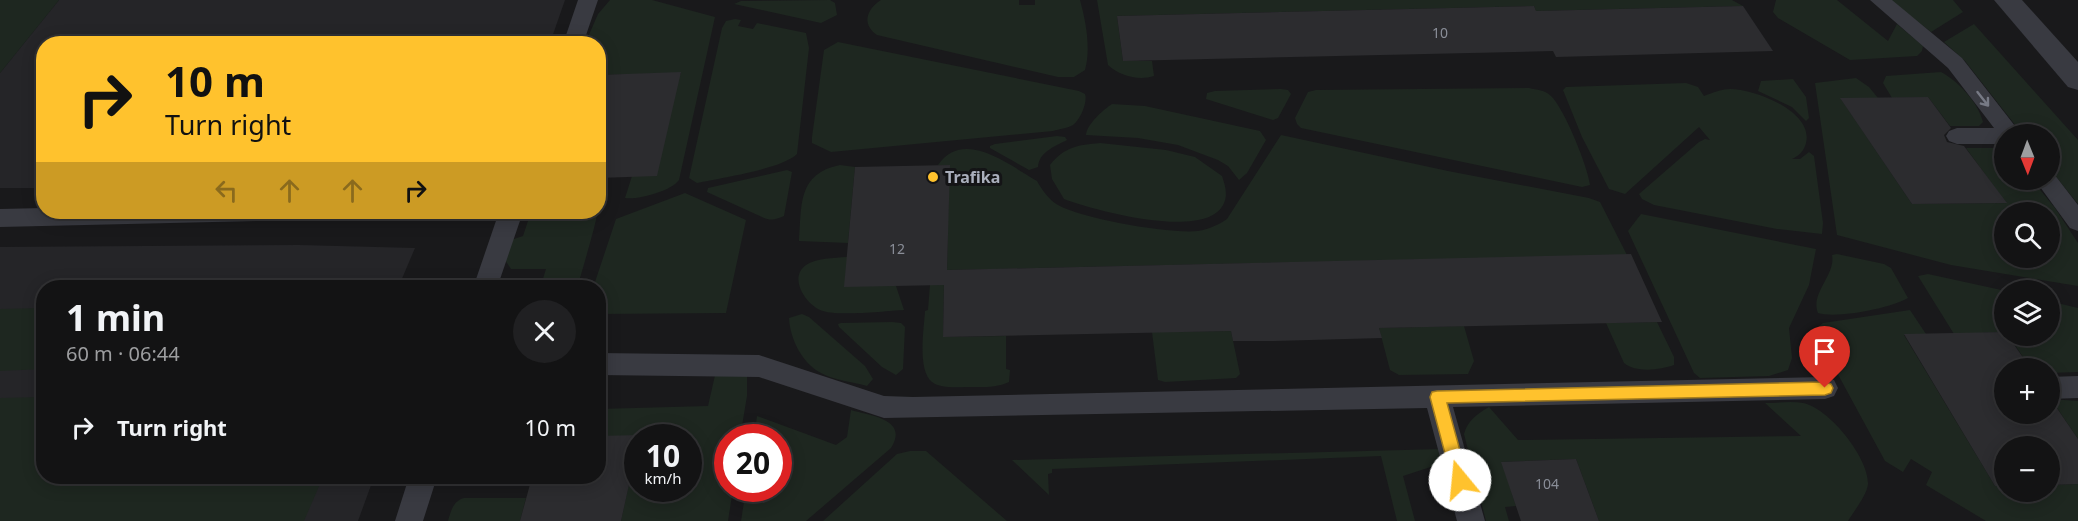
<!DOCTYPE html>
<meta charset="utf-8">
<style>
body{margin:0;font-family:"Noto Sans",sans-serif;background:#202022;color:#f1f3f6;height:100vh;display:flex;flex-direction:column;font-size:22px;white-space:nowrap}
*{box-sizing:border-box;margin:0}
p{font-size:20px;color:#9d9ea0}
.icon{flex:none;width:33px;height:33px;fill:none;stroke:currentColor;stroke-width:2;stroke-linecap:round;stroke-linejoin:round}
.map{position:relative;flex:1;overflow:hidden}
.side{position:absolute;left:36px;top:280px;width:570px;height:204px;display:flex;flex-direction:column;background:#131314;border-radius:24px;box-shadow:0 3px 15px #0003,0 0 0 2px #323234}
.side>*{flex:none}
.hud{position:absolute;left:36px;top:36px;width:570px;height:183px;border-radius:24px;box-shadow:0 3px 15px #0003,0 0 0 2px #323234;background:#ffc22d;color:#111;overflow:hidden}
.needle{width:39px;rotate:179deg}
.tools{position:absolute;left:1994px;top:124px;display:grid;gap:12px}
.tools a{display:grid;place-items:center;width:66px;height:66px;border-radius:50%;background:#131314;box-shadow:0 3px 15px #0003,0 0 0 2px #323234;font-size:30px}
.speed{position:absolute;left:624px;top:424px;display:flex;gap:12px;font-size:30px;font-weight:700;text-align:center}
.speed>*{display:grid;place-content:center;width:78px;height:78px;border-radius:50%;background:#131314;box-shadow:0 3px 15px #0003,0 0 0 2px #323234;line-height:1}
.speed small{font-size:15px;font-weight:400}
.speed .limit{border:9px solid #d22;background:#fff;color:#111}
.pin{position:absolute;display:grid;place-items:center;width:51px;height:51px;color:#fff;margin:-62px -26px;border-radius:50% 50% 50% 0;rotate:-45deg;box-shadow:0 0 6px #0007}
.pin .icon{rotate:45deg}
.me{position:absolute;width:66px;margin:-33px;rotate:343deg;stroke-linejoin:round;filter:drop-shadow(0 0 4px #0008)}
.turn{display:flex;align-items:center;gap:21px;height:126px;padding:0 30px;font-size:27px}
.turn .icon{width:78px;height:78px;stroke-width:2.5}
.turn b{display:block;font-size:42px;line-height:51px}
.lanes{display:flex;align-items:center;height:57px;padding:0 30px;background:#0003;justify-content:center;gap:30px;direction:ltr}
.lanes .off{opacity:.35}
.round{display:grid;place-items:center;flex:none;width:63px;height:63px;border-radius:32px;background:#202022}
.head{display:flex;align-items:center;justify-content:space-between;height:102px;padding:0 30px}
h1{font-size:36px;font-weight:700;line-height:45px}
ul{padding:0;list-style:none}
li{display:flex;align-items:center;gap:18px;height:90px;padding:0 30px}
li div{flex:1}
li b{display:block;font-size:22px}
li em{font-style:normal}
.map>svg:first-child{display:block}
</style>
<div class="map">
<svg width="2078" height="521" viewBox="0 0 2078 521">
<rect width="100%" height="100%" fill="#19191b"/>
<!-- built -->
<path fill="#252528" d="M59,0h506l-15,43 -506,1 -1,144h-43v-115z
M299,245l116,3 -17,40h-354v189h330l-16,44h-358v-274z"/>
<!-- green -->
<path fill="#1e2720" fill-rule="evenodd" d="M0,0h59l-59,73z
M610,0h42l63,17 -36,163c-8,11 -40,20 -54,18l7,-22 49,-103 -82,2 -1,-31h-13l13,-30z
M830,0l5,3 2,12 -16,8 -87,-19 7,-3z
M881,0h138v5h16v-5h45c6,22 11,48 5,70l-11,7h-16l-181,-42c-16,-11 -10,-26 4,-35z
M1097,0h635l11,6 -207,5 -2,-5 -417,10 6,45h29l2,15c-15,5 -34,0 -46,-11z
M1776,0h61l51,41 9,-17 26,22 -1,5 -5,5 -67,4 -72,-42 -5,-6z
M1890,0h63l10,12 -32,20z
M735,19l6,1 -3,6 15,3 4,-6 49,10 3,15 -12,106c-15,15 -77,24 -100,29l-8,-5 33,-150 4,-7z
M1974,24l104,116v64l-29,-36v-33h-26l-58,-74 -21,-19z
M838,42l241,49 6,3c3,8 -5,26 -12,31 -5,3 -14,4 -20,6l-222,21 -19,-9v-6l12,-87z
M1941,72c17,9 37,30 42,50l-4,4h-29l-22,-29 -36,1 -9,-15 3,-7z
M1856,78l13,9 9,11 -37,1 71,105 94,-1 -40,-55h38v32h28l23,28 23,35v43l-127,-21 -114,-30 -22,-152zM2004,213h45v45h-45z
M1793,79l13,18 3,21 -3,3 -14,-14 -34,-16 3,-10z
M1686,83l12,4 6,9c8,-3 17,-7 26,-7 24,0 84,22 76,54 -2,8 -7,13 -14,16h8l9,-7 5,4 9,67 -1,11 -45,-5 -123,-24 -12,-6 -3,-5 60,-52 6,-3 5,1 -11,-13 -74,67 -16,-5 -27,-52 -19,-47 3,-3z
M1529,88c8,2 16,2 22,8 13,12 37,71 39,89l-8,2 -281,-59 -4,-4 -2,-6 13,-26 8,-2z
M1281,89l7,1 3,4 -13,24 -5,2 -67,-21 1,-6 8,-2z
M1112,104l33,2 115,25 6,9 -19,33 -8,7 -11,-14 -10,-6 -40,-15 -40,-7 -52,-3c1,-11 17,-25 26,-31z
M1281,135l167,36 141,27 11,4 27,53 -680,15 2,-105h-11c26,-37 71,0 99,16 5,9 12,19 21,24 25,14 111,29 140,26 11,-2 20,-6 29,-12z
M1057,136l8,1 2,3c-12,6 -28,12 -29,27l-9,3 -39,-22v-2l5,-2z
M1100,143l66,7 29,7 27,19c3,9 6,18 2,27 -16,39 -131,7 -160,-4l-12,-20 -2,-14c14,-18 28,-20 50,-22z
M840,165l15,2 -7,76 -49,-2c3,-36 -2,-67 41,-76z
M787,170l5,2 -8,44c-9,4 -13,5 -22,1l-55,-25 1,-4z
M685,193l61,27 -20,93 -127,1 -1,-26h-5l23,-69z
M531,212l66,1c1,5 -17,65 -20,75h-37l6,-19h-35l-8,-12 8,-17 12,-4z
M1641,214l175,35 -7,36 -20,43 3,30 -4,12 -19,6 -69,2 -6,-5 -66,-142z
M1837,254l47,10 7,4 17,30c-17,10 -71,21 -90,15 -8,-20 18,-38 14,-58z
M847,257l49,29 8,24c-19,1 -69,7 -84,0 -14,-6 -32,-32 -14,-45 10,-7 28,-7 41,-8z
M1928,274l78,17h-2v41l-50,2 -36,-58z
M930,285h14l-1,52 63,-1v33l4,1 -1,12c-13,6 -26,5 -41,5 -10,0 -27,2 -36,-5 -15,-12 -8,-53 -7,-71l3,-1z
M2049,301l29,7v64l-29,1v-4h-18l-22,-33h40z
M43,308v61l-43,2v-62z
M1910,310l16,24 -22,1 91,151h9v6h45v-7l29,-1v37h-92l-60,-36 6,-13 -21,-13 -8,13 -18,-11 -69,-127 1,-6 6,-5z
M802,314l7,3 56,49 8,13 -6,7c-14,-4 -33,-6 -46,-13 -19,-10 -31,-34 -32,-55z
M892,322l9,1 4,4 -2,42 -7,6 -14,-8 -43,-40 -1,-3 3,-1z
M1657,322l17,35v8c-14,5 -38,8 -50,-2l-18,-40z
M1464,326l10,35 -6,13 -69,1 -9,-5 -11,-42z
M1231,331l9,43 -4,4 -71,4 -7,-2 -6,-48z
M716,371l31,5v20l-7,42h-12v51h5l-5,32h-107l16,-75 1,43h50v-51l-89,-2 -1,-27 110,-3z
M43,397l1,80h279l-19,44h-304v-123z
M2051,399l27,2v38z
M1765,403c12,0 26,-2 38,0 26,5 66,55 65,81 -1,11 -14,27 -20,37h-249l-23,-62 -74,3 14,44 -11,1 4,14h-23l-22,-87c4,-14 13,-20 25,-27l29,33 283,-4z
M851,410c20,6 58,9 40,38l-85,73h-65l5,-32h32v-51h-24l3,-22 79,29 11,-8z
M1442,449l4,13 -43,14 12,45h-18l-16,-65 -329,13v4l-4,1 1,21 -37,-35z
M910,451h16l81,70h-184l74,-67z
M464,498h62l-6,23h-72c3,-10 5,-20 16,-23z"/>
<!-- building -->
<path fill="#2c2c2f" d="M1534,6l2,5 207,-5 30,45 -217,6 -3,-6 -430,10 -6,-45z
M681,72l-24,104 -59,2v-103z
M1928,97l23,31 -7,7 3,7 17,4 43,57 -95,1 -72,-106z
M950,165l-3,105 684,-16 31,68 -283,6 3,10 -108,3h-41l-2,-10 -288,6 1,-52 -100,2 11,-120z
M2004,332v4h4l23,33h-27v45h45v-13h3l26,38v45l-29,1v-38h-45v39h-9l-91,-152z
M640,435l-19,86h-101l12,-44h66v-41z
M1576,459l23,62h-78l-20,-59z"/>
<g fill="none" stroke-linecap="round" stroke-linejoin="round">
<!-- service -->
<path fill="#393a41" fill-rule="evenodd" d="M578,0h20l-15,44h-20z
M1870,0h22l70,58 60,77h-18v9h-47l-8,-3 -3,-5 3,-5 8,-3h37l-46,-60z
M2049,173l5,1 24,31v26l-8,-3 -35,-48h14z
M44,208v4h225l-4,6 -8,3 -257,6v-18z
M499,212h24l-26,76h-24z
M598,353l161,2 125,41 29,1 912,-20 9,3 4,8 -4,8 -9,3 -372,8 32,114h-28l-30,-113 -543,10 -125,-41 -161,-2z
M2078,376v22l-29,1v-22z
M409,477h28l-14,44h-28z"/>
<!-- tertiary -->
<path fill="#393a41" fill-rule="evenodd" d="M1994,0h28l56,62v28l-10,-3z"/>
</g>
<!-- one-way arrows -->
<defs><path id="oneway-shaft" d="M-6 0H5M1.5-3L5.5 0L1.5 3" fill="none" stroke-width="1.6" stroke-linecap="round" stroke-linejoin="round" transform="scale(1.5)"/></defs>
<use stroke="#777a85" href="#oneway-shaft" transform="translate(1983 99) rotate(52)"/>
<!-- route -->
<path fill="#ffc22d" stroke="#a67e1d" stroke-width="1.5" d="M1825,382l6,2 2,4 -2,5 -6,2 -378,8 21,77 -3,5 -5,2 -6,-2 -2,-5 -22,-83 2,-5 5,-1z"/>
<!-- markers -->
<circle fill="#ffc22d" stroke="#141416" stroke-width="2" cx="933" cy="177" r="6"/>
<g text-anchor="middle" stroke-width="6" stroke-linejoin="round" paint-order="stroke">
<!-- number labels -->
<g font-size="14" fill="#8a8e98">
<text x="1440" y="38">10</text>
<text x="897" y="254">12</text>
<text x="1547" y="489">104</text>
</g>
<!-- poi labels -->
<g font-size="16" font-weight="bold" fill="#aaafbc" stroke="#141416" text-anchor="start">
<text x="945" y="183">Trafika</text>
</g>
</g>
</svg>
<div class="tools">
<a><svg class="needle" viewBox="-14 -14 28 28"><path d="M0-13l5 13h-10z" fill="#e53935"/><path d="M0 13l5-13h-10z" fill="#9d9ea0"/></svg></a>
<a><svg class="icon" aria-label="search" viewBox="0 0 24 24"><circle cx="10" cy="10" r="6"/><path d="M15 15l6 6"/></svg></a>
<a><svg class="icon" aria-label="layers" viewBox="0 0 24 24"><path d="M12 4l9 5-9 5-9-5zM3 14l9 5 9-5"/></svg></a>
<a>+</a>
<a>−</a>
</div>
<div class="speed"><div>10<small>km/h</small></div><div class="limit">20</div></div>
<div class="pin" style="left:1825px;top:388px;background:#d93025"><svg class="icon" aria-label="arrive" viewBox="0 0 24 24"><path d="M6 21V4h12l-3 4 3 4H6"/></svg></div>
<svg class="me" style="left:1460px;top:480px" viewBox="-20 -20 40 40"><circle r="19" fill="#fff"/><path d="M0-13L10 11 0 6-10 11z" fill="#ffc22d"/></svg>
<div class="hud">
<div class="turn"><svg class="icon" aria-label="right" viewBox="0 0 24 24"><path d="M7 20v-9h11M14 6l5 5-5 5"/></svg><div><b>10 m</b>Turn right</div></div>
<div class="lanes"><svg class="icon off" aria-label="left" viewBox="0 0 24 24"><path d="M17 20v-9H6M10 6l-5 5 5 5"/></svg><svg class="icon off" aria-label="ahead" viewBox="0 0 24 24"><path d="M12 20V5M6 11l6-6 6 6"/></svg><svg class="icon off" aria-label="ahead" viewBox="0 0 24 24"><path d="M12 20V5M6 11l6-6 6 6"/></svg><svg class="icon" aria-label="right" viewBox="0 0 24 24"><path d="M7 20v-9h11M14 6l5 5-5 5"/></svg></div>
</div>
<section class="side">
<div class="head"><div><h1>1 min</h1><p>60 m · 06:44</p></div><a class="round"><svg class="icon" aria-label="close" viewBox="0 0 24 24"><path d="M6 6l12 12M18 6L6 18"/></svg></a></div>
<ul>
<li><svg class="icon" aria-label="right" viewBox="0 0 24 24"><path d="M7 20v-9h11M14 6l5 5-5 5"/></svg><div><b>Turn right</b></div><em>10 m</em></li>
</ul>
</section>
</div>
